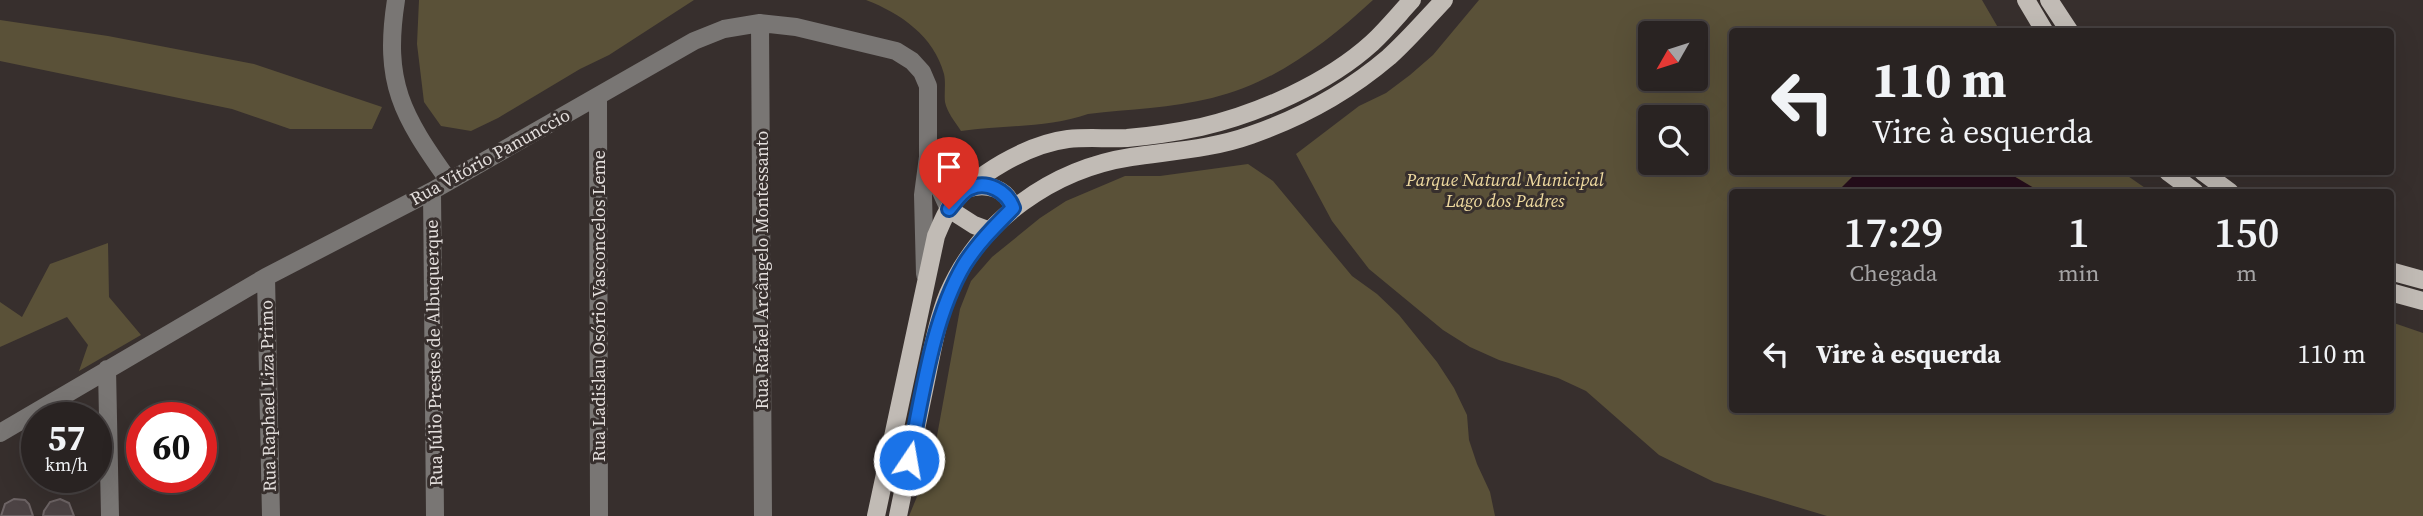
<!DOCTYPE html>
<html lang="pt">
<meta charset="utf-8">
<style>
body{margin:0;font-family:"Source Serif 4",serif;background:#352f2f;color:#f1f3f6;height:100vh;display:flex;flex-direction:column;font-size:26px;white-space:nowrap}
*{box-sizing:border-box;margin:0}
p{font-size:23px;color:#a5a4a5}
.icon{flex:none;width:38px;height:38px;fill:none;stroke:currentColor;stroke-width:2;stroke-linecap:round;stroke-linejoin:round}
.map{position:relative;flex:1;overflow:hidden}
.details{position:absolute;left:1729px;top:189px;width:665px;height:224px;display:flex;flex-direction:column;background:#292322;border-radius:7px;box-shadow:0 7px 28px #0002,0 0 0 2px #454040}
.details>*{flex:none}
.banner{position:absolute;left:1729px;top:28px;width:665px;height:147px;border-radius:7px;box-shadow:0 7px 28px #0002,0 0 0 2px #454040;background:#292322;color:#f1f3f6;overflow:hidden}
.needle{width:46px;rotate:231deg}
.fabs{position:absolute;left:1638px;top:21px;display:grid;gap:14px}
.fabs a{display:grid;place-items:center;width:70px;height:70px;border-radius:7px;background:#292322;box-shadow:0 7px 28px #0002,0 0 0 2px #454040;font-size:35px}
.speed{position:absolute;left:21px;top:402px;display:flex;gap:14px;font-size:35px;font-weight:700;text-align:center}
.speed>*{display:grid;place-content:center;width:91px;height:91px;border-radius:50%;background:#292322;box-shadow:0 7px 28px #0002,0 0 0 2px #454040;line-height:1}
.speed small{font-size:18px;font-weight:400}
.speed .limit{border:10px solid #d22;background:#fff;color:#111}
.pin{position:absolute;display:grid;place-items:center;width:60px;height:60px;color:#fff;margin:-72px -30px;border-radius:50% 50% 50% 0;rotate:-45deg;box-shadow:0 0 7px #0007}
.pin .icon{rotate:45deg}
.me{position:absolute;width:77px;margin:-38px;rotate:12deg;stroke-linejoin:round;filter:drop-shadow(0 0 5px #0008)}
.turn{display:flex;align-items:center;gap:24px;height:147px;padding:0 28px;font-size:32px}
.turn .icon{width:91px;height:91px;stroke-width:2.5}
.turn b{display:block;font-size:49px;line-height:60px}
.eta{display:flex;justify-content:space-evenly;align-items:center;height:119px;text-align:center}
.eta b{font-size:42px;font-weight:600;line-height:49px}
ul{padding:0;list-style:none}
li{display:flex;align-items:center;gap:21px;height:91px;padding:0 28px}
li div{flex:1}
li b{display:block;font-size:26px}
li em{font-style:normal}
.map>svg:first-child{display:block}
</style>
<div class="map">
<svg width="2423" height="516" viewBox="0 0 2423 516">
<rect width="100%" height="100%" fill="#372f2d"/>
<!-- green -->
<path fill="#5a5138" fill-rule="evenodd" d="M419,0h275l-85,55 -29,14 -82,49 -27,13 -30,-5 -17,-24 -7,-58z
M866,0h507c-47,43 -98,83 -161,98 -40,10 -83,11 -124,16 -40,14 -85,11 -127,17 -6,-9 -14,-19 -16,-29 -1,-9 1,-19 -1,-28 -10,-38 -44,-61 -78,-74z
M1479,0h503l18,31 -268,1v140h390l29,20h-419v218h658l1,-88 32,11v183h-596l-113,-34 -55,-27 -73,-64 -28,-13 -59,-18 -29,-13 -27,-17 -74,-61 -37,-48 -36,-67 63,-48 27,-13 24,-18 23,-20zM1650,33h46v46h-46zM1650,117h46v46h-46z
M0,20l108,16 146,28 128,43 -10,22h-82l-58,-20 -232,-48z
M1248,164l25,17 79,95 25,18 22,21 38,47 17,26 13,27 2,25 8,24 13,28 5,24h-586l24,-58 27,-149 11,-28 21,-24 48,-39 26,-17 59,-25h35z
M108,243l1,54 32,38 -62,36 9,-26 -21,-28 -67,30v-45l22,15 28,-53z"/>
<!-- water -->
<path fill="#270e1c" d="M1857,172h150l34,20h-199v-5z"/>
<!-- building -->
<path fill="#4c4344" stroke="#6d6465" stroke-width="2" d="M54,478h27v2h-27z
M14,499l11,1 4,4 4,12h-32l4,-12z
M60,499l9,4 5,13h-31l1,-5 6,-9z"/>
<g fill="none" stroke-linecap="round" stroke-linejoin="round">
<!-- minor -->
<path stroke="#797674" stroke-width="18" d="M396,0c-13,83 6,115 53,181
M760,23l3,493
M598,97l1,419
M928,161l3,9 18,39
M432,191l3,325
M266,277l5,239
M107,369l3,147
M0,433l266,-156 166,-86 262,-150 30,-12 36,-6 36,4 100,24 16,10 10,11 6,14v71l-5,38 2,79"/>
<!-- major -->
<path stroke="#c1bbb5" stroke-width="18" d="M2026,0l19,32
M2049,0l21,32
M2168,172l27,20
M2203,172l27,20
M969,188c18,-5 38,0 44,20
M949,209l25,16 16,6
M2390,271l33,9
M2390,292l33,9
M876,516l60,-280c4,-9 8,-20 14,-29 24,-32 78,-63 118,-68 20,-2 39,0 59,-1 24,-2 50,-6 74,-11 57,-13 127,-44 171,-84 14,-13 27,-29 40,-43
M898,516c9,-45 19,-90 28,-135 6,-29 11,-60 22,-87 32,-74 105,-125 183,-137 40,-6 81,-8 120,-22 49,-17 98,-44 138,-78 19,-17 37,-38 55,-57"/>
</g>
<g fill="none" stroke-linecap="round" stroke-linejoin="round">
<defs>
<path id="route" d="M909,460c13,-61 23,-141 55,-195 13,-21 31,-39 49,-57 -6,-17 -26,-28 -43,-20 -8,3 -15,14 -21,21"/>
</defs>
<!-- route casing -->
<use href="#route" stroke="#114b97" stroke-width="18"/>
<!-- route -->
<use href="#route" stroke="#1a73e8" stroke-width="12"/>
</g>
<g text-anchor="middle" stroke-width="6" stroke-linejoin="round" paint-order="stroke">
<!-- street labels -->
<g font-size="18" fill="#e3dedc" stroke="#372f2d">
<text transform="translate(490 157) rotate(-29)" y="6">Rua Vitório Panunccio</text>
<text transform="translate(762 270) rotate(-90)" y="6">Rua Rafael Arcângelo Montessanto</text>
<text transform="translate(599 306) rotate(-90)" y="6">Rua Ladislau Osório Vasconcelos Leme</text>
<text transform="translate(434 353) rotate(-91)" y="6">Rua Júlio Prestes de Albuquerque</text>
<text transform="translate(268 396) rotate(-91)" y="6">Rua Raphael Liza Primo</text>
</g>
<!-- park labels -->
<g font-size="18" font-style="italic" fill="#efdaa0" stroke="#372f2d">
<text x="1505" y="186">Parque Natural Municipal<tspan x="1505" dy="21">Lago dos Padres</tspan></text>
</g>
</g>
</svg>
<div class="fabs">
<a><svg class="needle" viewBox="-14 -14 28 28"><path d="M0-13l5 13h-10z" fill="#e53935"/><path d="M0 13l5-13h-10z" fill="#a5a4a5"/></svg></a>
<a><svg class="icon" aria-label="search" viewBox="0 0 24 24"><circle cx="10" cy="10" r="6"/><path d="M15 15l6 6"/></svg></a>
</div>
<div class="speed"><div>57<small>km/h</small></div><div class="limit">60</div></div>
<div class="pin" style="left:949px;top:209px;background:#d93025"><svg class="icon" aria-label="arrive" viewBox="0 0 24 24"><path d="M6 21V4h12l-3 4 3 4H6"/></svg></div>
<svg class="me" style="left:909px;top:460px" viewBox="-20 -20 40 40"><circle r="17" fill="#1a73e8" stroke="#fff" stroke-width="3"/><path d="M0-11L8 9 0 5-8 9z" fill="#fff"/></svg>
<div class="banner">
<div class="turn"><svg class="icon" aria-label="left" viewBox="0 0 24 24"><path d="M17 20v-9H6M10 6l-5 5 5 5"/></svg><div><b>110 m</b>Vire à esquerda</div></div>
</div>
<section class="details">
<div class="eta">
<div><b>17:29</b><p>Chegada</p></div>
<div><b>1</b><p>min</p></div>
<div><b>150</b><p>m</p></div>
</div>
<ul>
<li><svg class="icon" aria-label="left" viewBox="0 0 24 24"><path d="M17 20v-9H6M10 6l-5 5 5 5"/></svg><div><b>Vire à esquerda</b></div><em>110 m</em></li>
</ul>
</section>
</div>
